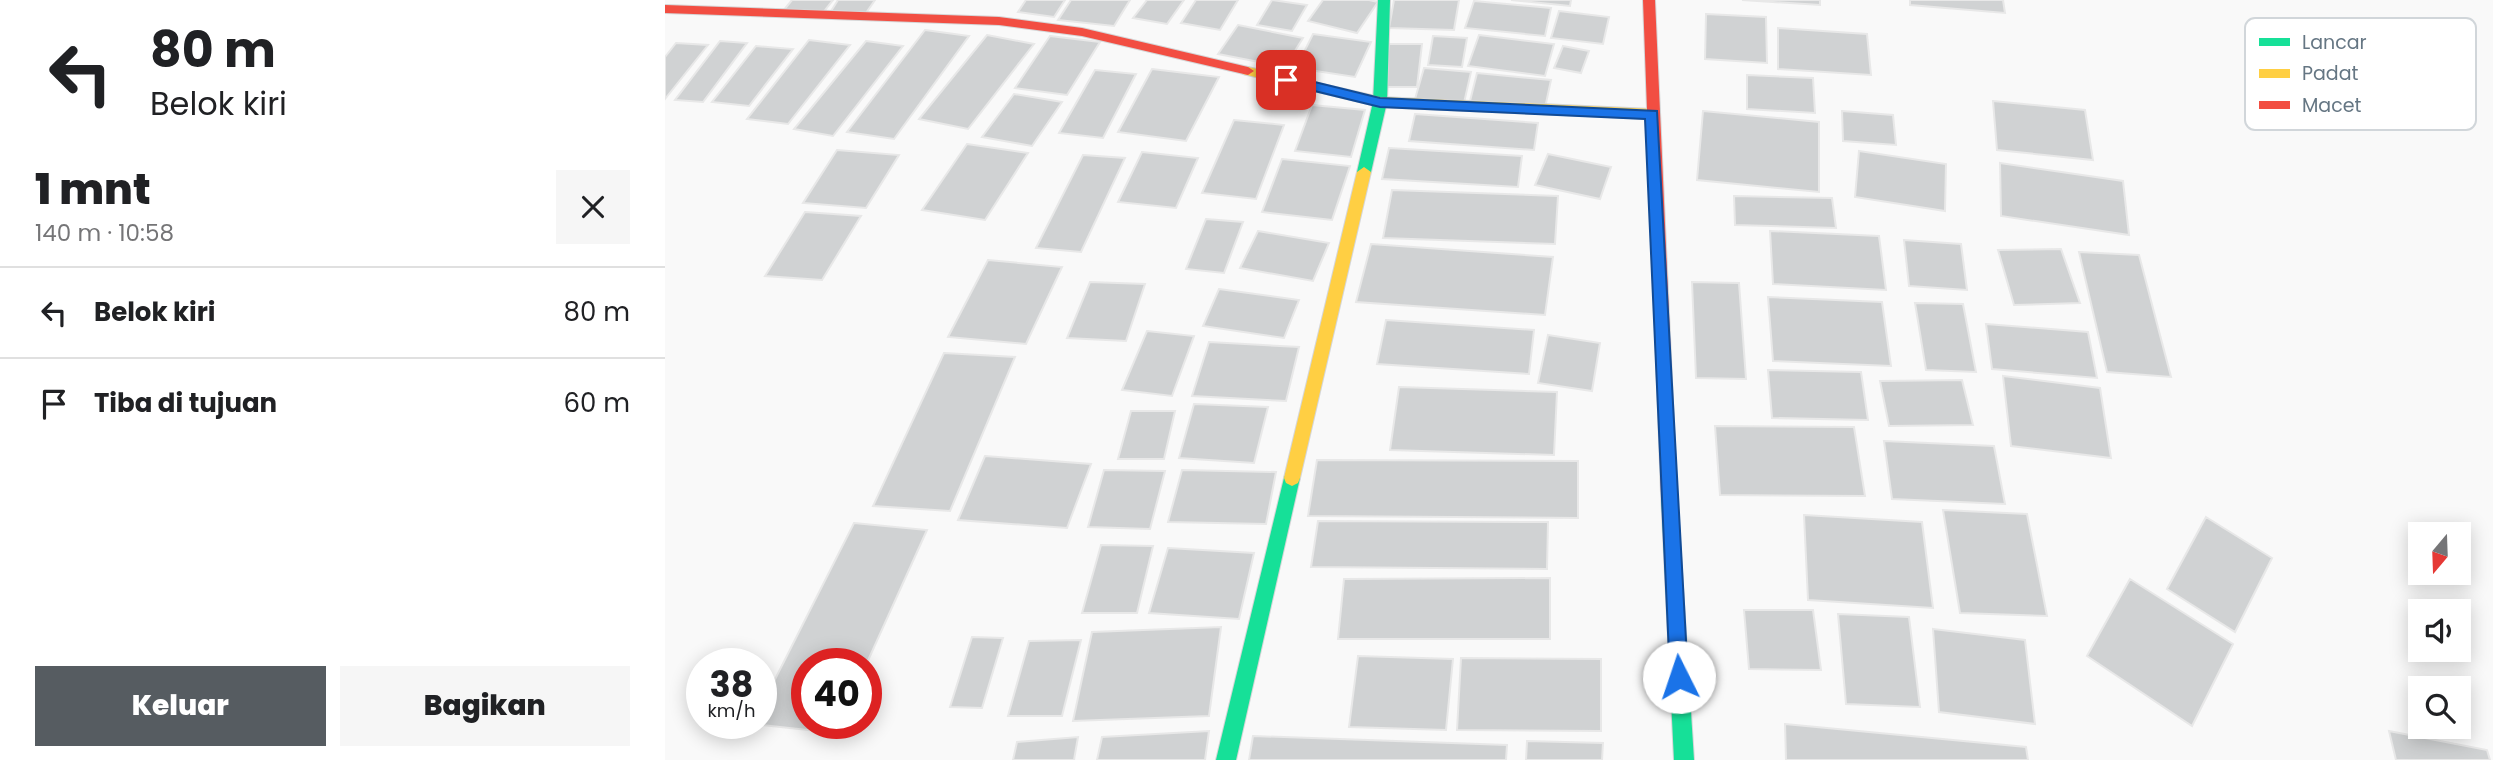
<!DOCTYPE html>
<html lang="id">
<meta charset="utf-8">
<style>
body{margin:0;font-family:Poppins,sans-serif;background:#f6f6f6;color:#202124;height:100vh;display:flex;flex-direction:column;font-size:26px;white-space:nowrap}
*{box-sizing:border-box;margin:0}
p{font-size:23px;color:#757577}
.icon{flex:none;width:38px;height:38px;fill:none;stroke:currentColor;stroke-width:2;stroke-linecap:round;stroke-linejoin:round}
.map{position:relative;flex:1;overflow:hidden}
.details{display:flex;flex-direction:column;background:#fff;width:665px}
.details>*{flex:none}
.hud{background:#fff;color:#202124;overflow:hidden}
.needle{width:46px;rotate:199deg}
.fabs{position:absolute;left:1743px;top:522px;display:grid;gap:14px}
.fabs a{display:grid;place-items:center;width:63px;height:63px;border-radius:0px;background:#fff;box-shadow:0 4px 18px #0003;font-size:35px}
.speed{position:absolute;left:21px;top:648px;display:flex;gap:14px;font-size:35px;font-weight:700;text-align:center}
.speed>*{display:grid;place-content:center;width:91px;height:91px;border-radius:50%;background:#fff;box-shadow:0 4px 18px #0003;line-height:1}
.speed small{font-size:18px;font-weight:400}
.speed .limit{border:10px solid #d22;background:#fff;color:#111}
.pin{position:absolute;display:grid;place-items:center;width:60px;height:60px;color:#fff;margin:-30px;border-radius:14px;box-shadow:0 4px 10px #0006}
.me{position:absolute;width:77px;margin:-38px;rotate:356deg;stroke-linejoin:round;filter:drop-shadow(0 0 5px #0008)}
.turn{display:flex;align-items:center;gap:24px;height:147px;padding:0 35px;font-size:32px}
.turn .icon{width:91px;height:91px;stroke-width:2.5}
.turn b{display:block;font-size:49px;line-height:60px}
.round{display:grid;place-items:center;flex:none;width:74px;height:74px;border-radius:0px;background:#f6f6f6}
.summary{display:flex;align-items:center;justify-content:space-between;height:119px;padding:0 35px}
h1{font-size:42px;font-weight:800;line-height:52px}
.action{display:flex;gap:14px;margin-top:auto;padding:14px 35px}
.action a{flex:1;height:80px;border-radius:0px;background:#565c61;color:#fff;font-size:28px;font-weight:800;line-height:80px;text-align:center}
.action a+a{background:#f6f6f6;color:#202124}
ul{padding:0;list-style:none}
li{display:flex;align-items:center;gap:21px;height:91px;padding:0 35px;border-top:2px solid #e0e0e0}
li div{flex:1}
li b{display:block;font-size:26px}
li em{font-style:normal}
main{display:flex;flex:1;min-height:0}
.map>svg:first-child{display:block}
</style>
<main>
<section class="details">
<div class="hud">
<div class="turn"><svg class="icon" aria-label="left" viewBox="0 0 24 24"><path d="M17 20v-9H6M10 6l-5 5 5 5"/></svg><div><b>80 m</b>Belok kiri</div></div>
</div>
<div class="summary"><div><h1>1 mnt</h1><p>140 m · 10:58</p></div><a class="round"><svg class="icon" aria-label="close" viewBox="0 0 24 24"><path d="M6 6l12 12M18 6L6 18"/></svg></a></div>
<ul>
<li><svg class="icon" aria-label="left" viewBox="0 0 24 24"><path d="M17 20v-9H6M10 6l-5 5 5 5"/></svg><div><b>Belok kiri</b></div><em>80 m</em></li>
<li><svg class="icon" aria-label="arrive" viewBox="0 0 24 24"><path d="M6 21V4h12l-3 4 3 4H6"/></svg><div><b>Tiba di tujuan</b></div><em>60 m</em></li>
</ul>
<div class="action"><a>Keluar</a><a>Bagikan</a></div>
</section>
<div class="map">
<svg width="1828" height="760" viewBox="0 0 1828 760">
<rect width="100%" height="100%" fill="#f9f9f9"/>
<!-- building -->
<path fill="#d0d2d3" stroke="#e8e8e8" stroke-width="2" d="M127,0h41l-11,14 -39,-3z
M173,0h37l-9,13 -35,-2z
M361,0h39l-11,17 -36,-5z
M406,0h59l-16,26 -56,-6z
M482,0h37l-17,24 -34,-6z
M531,0h42l-18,30 -39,-7z
M607,0l35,5 -15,26 -35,-6z
M658,0h46l9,2 -21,31 -49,-12z
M729,0h65l-5,30 -65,-2z
M846,0h60l-1,6z
M1077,0h78v5z
M1245,0h93l2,13 -95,-8z
M809,1l77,7 -6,28 -80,-8z
M894,11l50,6 -6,27 -52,-6z
M1041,14l60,3 1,46 -62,-4z
M573,25l65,13 -18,29 -67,-13z
M1113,28l89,6 4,41 -93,-6z
M260,30l44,6 -75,103 -47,-7z
M648,34l58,8 -16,35 -59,-9z
M322,35l47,9 -66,85 -49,-10z
M814,35l75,9 -9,32 -77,-10z
M385,36l50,6 -33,53 -52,-7z
M768,36l34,2 -5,29 -34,-2z
M144,40l41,5 -62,79 -41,-5z
M55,41l27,2 -44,59 -28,-2z
M201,41l37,5 -70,90 -39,-7z
M11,43l32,2 -43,54v-42z
M724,44h33l-5,43h-34z
M91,46l37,3 -44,57 -37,-4z
M898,46l26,5 -8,22 -27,-5z
M759,68l47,4 -7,31 -49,-4z
M487,69l67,8 -33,64 -68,-9z
M430,70l41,4 -33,64 -44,-5z
M812,73l74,7 -6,28 -75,-7z
M1082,75l66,3 2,35 -68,-4z
M349,94l48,8 -30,44 -50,-9z
M1328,101l92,9 8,50 -96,-10z
M647,105l53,5 -14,47 -56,-6z
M1038,111l116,11v70l-122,-12z
M1177,111l51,4 3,30 -53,-4z
M750,114l123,9 -4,27 -125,-9z
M569,120l50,5 -28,74 -54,-6z
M302,144l61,9 -43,67 -63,-10z
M724,148l133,8 -4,31 -136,-8z
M172,150l62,5 -33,53 -63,-5z
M1194,151l87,13 -1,47 -90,-14z
M477,152l56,6 -22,50 -58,-6z
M883,154l63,13 -11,32 -65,-14z
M418,155l42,3 -44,94 -45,-4z
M617,159l68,7 -18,54 -70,-8z
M1335,163l123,18 6,54 -128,-19z
M727,190l166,6 -3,48 -172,-6z
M1069,196l98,2 4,30 -101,-3z
M140,212l56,4 -39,64 -57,-4z
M541,219l37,3 -19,51 -38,-4z
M593,231l71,12 -16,38 -73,-13z
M1105,231l109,5 7,54 -113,-6z
M1239,240l57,4 6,46 -58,-4z
M706,244l182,13 -8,58 -189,-13z
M1396,249l19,54 -66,2 -16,-55z
M1414,252l60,3 32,122 -64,-5z
M323,260l74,7 -36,77 -78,-7z
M425,282l55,2 -19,57 -59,-3z
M1027,282l47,1 7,96 -50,-1z
M554,289l80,11 -15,38 -81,-12z
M1103,297l114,5 9,64 -118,-5z
M1250,303l48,1 13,68 -50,-2z
M721,320l148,10 -5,44 -152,-10z
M1321,324l102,8 9,46 -105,-9z
M482,331l47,5 -22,60 -50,-6z
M883,335l52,8 -8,48 -54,-8z
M544,342l90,5 -13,54 -94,-5z
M279,353l71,4 -65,154 -77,-5z
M1103,370l93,2 7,48 -96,-2z
M1338,376l97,12 11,70 -100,-12z
M1297,380l11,45 -84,1 -9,-45z
M734,387l158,5 -3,63 -164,-5z
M529,404l74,3 -14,56 -75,-5z
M466,411h44l-11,48h-46z
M1050,426l139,1 11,69 -145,-1z
M1219,441l110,5 11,58 -113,-5z
M320,456l106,8 -24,64 -109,-8z
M652,460l261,1v57l-270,-2z
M439,470l61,1 -15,58 -62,-2z
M517,470l94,2 -10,52 -98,-2z
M1278,510l84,4 20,102 -87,-3z
M1139,515l118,7 11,86 -125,-8z
M1541,517l66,41 -37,74 -68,-43z
M653,521l230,1 -1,47 -236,-2z
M189,523l73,7 -61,135 -59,-2v60h33l-5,10 -82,-9 8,-1v-16z
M436,545l52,1 -16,67h-55z
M503,548l86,5 -15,66 -90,-6z
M885,578v61h-212l6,-60z
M1465,579l103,65 -41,82 -105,-70z
M1079,610h69l8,60 -72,-1z
M1173,614l71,3 11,90 -74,-3z
M556,627l-12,89 -136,5 19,-89z
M1268,629l92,11 10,84 -96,-12z
M307,637l31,1 -21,70 -32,-1z
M416,640l-19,76h-54l21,-75z
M693,656l95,3 -7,71 -97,-3z
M796,658l140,1v72l-144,-1z
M1120,724l241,23 2,13h-242z
M544,731l-4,29h-108l5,-23z
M1724,731l98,19 3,10h-94z
M588,736l254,9 -1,15h-257z
M413,737l-4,23h-61l4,-18z
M862,741l76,2 -1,17h-76z"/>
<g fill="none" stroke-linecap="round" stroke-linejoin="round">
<defs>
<path id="fast" d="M713,0h12l-3,102 -16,70 -7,5 -7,-5 16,-70z
M627,470l6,3 2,5 -64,282h-20l68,-282 2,-5z
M1004,485l6,3 2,5 17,267h-20l-13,-267 2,-5z"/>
<path id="slow" d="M583,67l132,30 272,12 7,5 -7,5 -272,-12 -137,-33 -1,-3z
M699,167l7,5 -71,306 -2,5 -6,3 -6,-3 -2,-5 73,-306z"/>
<path id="jam" d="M978,0h12l22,493 -2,5 -6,3 -6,-3 -2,-5z
M0,5l334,12 83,11 166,39 6,4 -6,4 -166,-39 -83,-11 -334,-12z"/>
</defs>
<!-- fast casing -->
<use href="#fast" stroke="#d5d6d7" stroke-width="2"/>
<!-- slow casing -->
<use href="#slow" stroke="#d5d6d7" stroke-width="2"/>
<!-- jam casing -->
<use href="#jam" stroke="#d5d6d7" stroke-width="2"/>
<!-- fast -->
<use href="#fast" fill="#16e098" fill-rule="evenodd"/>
<!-- slow -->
<use href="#slow" fill="#ffcf43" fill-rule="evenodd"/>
<!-- jam -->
<use href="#jam" fill="#f24e42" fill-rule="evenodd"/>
</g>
<!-- route -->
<path fill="#1a73e8" stroke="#114b97" stroke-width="2" d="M621,75l94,23 277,13 31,566 -2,7 -7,2 -7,-2 -2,-7 -25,-558 -265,-12 -98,-24 -2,-3z"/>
<!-- legend -->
<rect x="1580" y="18" width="231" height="112" rx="10" fill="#fff" stroke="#d1d6da" stroke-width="2"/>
<rect x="1594" y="38" width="31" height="8" fill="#16e098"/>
<rect x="1594" y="69" width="31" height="9" fill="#ffcf43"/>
<rect x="1594" y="101" width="31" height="8" fill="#f24e42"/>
<g font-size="19" fill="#657683">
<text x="1637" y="49">Lancar</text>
<text x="1637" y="80">Padat</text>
<text x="1637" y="112">Macet</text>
</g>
</svg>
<div class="fabs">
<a><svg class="needle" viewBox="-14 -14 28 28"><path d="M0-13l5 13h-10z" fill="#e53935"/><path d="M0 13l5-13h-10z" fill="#757577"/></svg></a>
<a><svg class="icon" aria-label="sound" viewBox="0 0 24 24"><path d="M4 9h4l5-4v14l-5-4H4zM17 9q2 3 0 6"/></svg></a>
<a><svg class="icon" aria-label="search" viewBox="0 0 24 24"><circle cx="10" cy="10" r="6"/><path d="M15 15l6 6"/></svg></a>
</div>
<div class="speed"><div>38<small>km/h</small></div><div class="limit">40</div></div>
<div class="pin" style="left:621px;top:80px;background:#d93025"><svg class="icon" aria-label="arrive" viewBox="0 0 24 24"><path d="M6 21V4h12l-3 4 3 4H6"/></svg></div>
<svg class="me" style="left:1014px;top:677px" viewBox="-20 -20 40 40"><circle r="19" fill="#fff"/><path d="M0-13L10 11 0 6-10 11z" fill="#1a73e8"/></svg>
</div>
</main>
